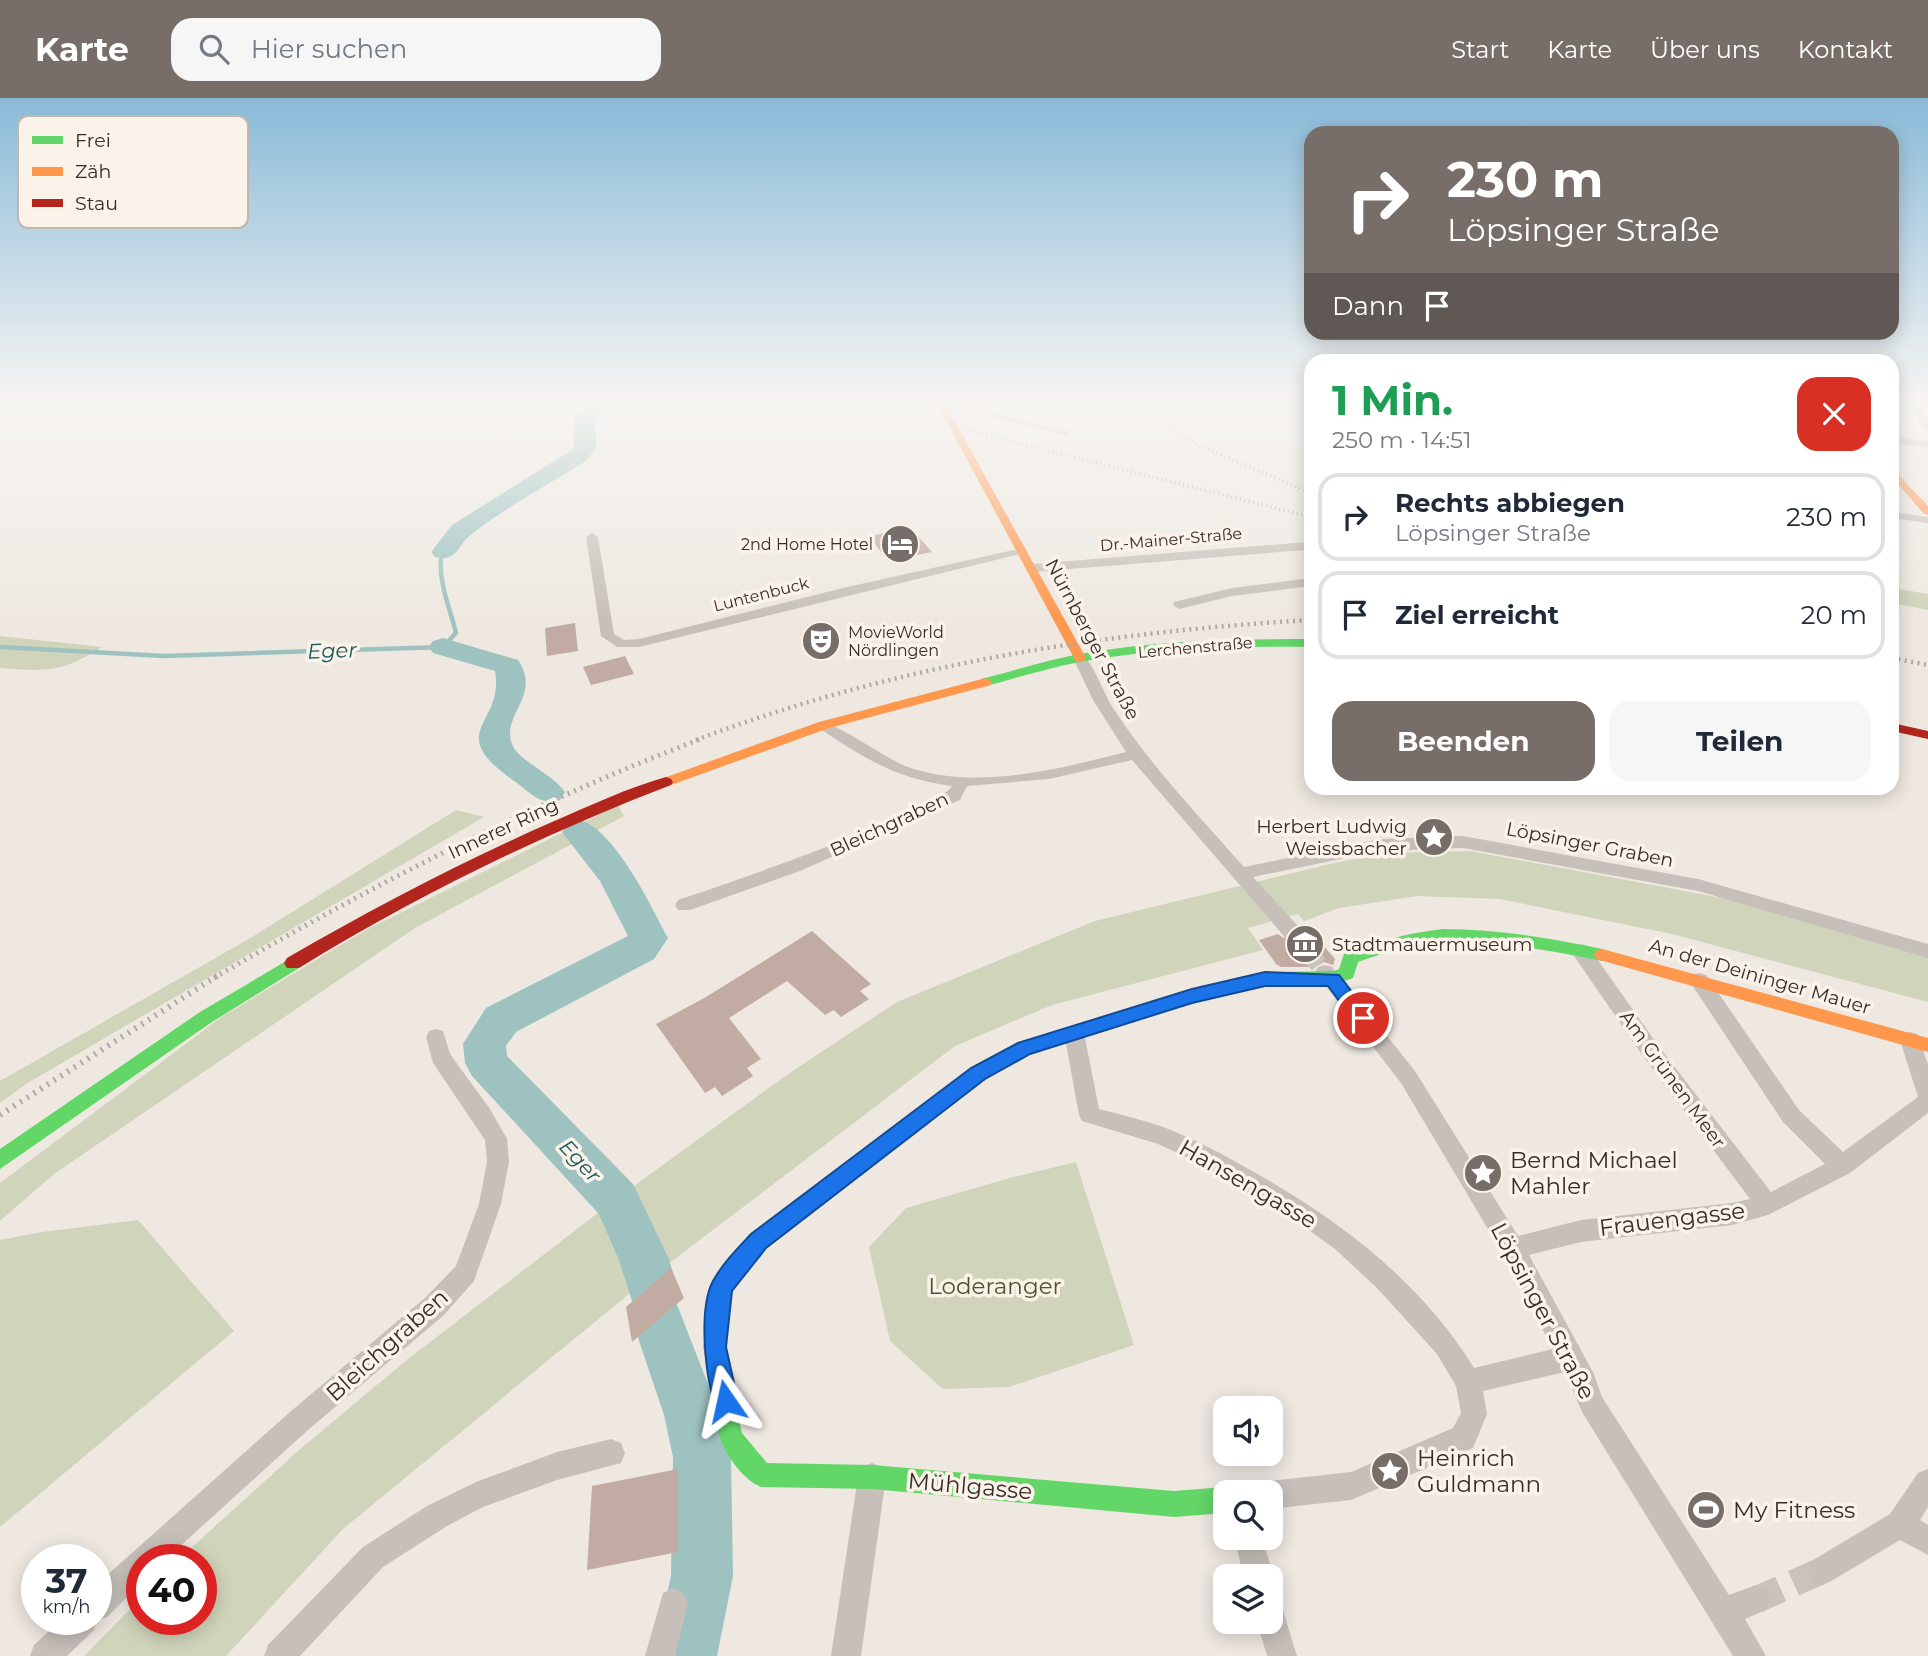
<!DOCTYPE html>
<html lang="de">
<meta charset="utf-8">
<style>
body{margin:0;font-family:Montserrat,sans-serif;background:#f6f6f7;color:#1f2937;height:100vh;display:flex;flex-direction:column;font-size:26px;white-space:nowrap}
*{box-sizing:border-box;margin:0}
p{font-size:23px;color:#747a83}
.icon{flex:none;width:38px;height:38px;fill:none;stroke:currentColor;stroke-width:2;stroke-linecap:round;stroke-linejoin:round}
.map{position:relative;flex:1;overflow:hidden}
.details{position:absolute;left:1304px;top:256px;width:595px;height:441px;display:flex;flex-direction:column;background:#fff;border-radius:21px;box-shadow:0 4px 18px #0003}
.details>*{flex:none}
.guide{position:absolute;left:1304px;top:28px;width:595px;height:214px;border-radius:21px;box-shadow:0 4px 18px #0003;background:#786e69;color:#fff;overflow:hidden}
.buttons{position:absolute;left:1213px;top:1298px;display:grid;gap:14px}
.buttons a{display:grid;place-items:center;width:70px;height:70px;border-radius:14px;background:#fff;box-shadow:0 4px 18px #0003;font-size:35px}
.speed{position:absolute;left:21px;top:1446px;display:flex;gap:14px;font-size:35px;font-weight:700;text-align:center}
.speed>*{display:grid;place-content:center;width:91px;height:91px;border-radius:50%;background:#fff;box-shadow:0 4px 18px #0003;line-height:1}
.speed small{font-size:18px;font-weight:400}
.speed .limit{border:10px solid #d22;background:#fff;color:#111}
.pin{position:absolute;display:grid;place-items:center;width:60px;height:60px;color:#fff;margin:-30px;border:4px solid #fff;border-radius:50%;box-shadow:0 2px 7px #0007}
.me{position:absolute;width:77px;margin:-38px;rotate:349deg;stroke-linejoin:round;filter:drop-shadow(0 0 5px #0008)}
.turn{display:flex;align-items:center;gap:24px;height:147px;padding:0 28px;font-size:32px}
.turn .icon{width:91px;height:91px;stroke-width:2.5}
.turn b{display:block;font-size:49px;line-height:60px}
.then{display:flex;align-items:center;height:66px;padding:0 28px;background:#0003;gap:14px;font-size:26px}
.round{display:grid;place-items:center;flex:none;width:74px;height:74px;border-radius:21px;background:#f6f6f7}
.headline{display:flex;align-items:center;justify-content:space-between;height:119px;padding:0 28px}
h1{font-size:42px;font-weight:700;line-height:52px;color:#1e9e55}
.cta{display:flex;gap:14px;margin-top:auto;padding:14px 28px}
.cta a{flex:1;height:80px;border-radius:21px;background:#786e69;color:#fff;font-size:28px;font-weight:700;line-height:80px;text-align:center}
.cta a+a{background:#f6f6f7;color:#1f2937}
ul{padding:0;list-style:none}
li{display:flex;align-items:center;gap:21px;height:88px;margin:0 14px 10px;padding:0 14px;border:4px solid #e0e1e3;border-radius:21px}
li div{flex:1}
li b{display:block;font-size:26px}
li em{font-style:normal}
header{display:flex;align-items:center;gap:42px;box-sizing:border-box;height:98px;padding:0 35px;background:#786e69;color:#fff}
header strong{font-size:33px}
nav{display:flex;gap:38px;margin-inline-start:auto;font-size:24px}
.search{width:490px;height:63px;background:#f6f6f7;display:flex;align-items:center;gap:18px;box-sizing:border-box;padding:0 24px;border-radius:21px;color:#747a83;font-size:26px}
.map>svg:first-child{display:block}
</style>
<header>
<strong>Karte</strong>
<div class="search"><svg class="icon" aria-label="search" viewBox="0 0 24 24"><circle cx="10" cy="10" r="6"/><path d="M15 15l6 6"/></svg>Hier suchen</div>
<nav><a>Start</a><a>Karte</a><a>Über uns</a><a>Kontakt</a></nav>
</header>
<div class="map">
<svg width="1928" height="1558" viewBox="0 0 1928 1558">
<rect width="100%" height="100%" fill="#eee8e1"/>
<!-- green -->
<path fill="#d0d4ba" d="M1892,490l36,6v16l-36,-7z
M0,538l102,11c-38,25 -57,25 -102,21z
M618,707l6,11 -209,112 -361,246 -54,47v-38l223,-167 143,-86z
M456,712l28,7 -458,267 -26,19v-22l247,-141z
M1470,753l252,47 206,56v48l-256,-68 -172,-35 -83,-3 -78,12 -35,13 -6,-7 -50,14 15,22 -211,55 -97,41 -325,247 -287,236 -117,127h-142l58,-59v22h59v-60h-22l120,-109 104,-87 213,-164 175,-127 106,-70 198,-81 239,-58 52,-10z
M1076,1064l58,183 -125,42 -66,2 -53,-48 -21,-94 37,-39 104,-30z
M138,1122l96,111 -234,196v-287l42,-8z"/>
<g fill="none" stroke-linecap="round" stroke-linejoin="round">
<!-- stream -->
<path stroke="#9dc2c0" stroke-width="4.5" d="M0,549l164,9 279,-9 13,-14c-6,-25 -17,-48 -15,-74"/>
<!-- river -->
<path fill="#9dc2c0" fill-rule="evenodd" d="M588,304h23l-16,16 1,30 -10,13c-38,24 -79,45 -114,73 -15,11 -15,29 -37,23l-4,-5 21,-27 118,-74 4,-4v-29z
M443,540l75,22c24,35 -17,55 -6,84 6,17 41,30 53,48l-5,8c-21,5 -27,-5 -43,-17 -77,-53 -12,-56 -22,-112l-62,-18 -4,-6 4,-6z
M580,722c35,10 71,86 88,118l-14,21 -138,73 -10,14 1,10 126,128 36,75 7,25 -7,15 7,3 44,113 11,42 2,119 -16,80h-64l18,-80 2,-119 -9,-42 -32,-95 7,-16 -7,-3 -13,-41 -20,-46 -127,-138 -7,-13 -2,-19 23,-36 142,-72 -28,-55 -38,-49 6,-8z"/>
</g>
<!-- building -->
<path fill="#c2aba2" d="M911,430l21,24 -44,9 -19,-25z
M575,525l3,28 -31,5 -2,-28z
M625,558l9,18 -43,11 -8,-18z
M1305,826l30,35 -2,6 -9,-3 -9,5h-34l-5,-3 -17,-24 19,-6 5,4 15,-1 2,-11z
M812,833l59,53 -11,7 9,8 -28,18 -7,-7 -9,5 -38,-34 -58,37 32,41 -14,9 6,8 -31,20 -7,-9 -10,6 -49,-69 50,-27z
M671,1170l13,30 -52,44 -6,-35z
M678,1371v83l-91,18 5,-84z"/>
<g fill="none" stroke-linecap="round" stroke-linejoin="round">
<!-- street-tunnel-far1 -->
<path stroke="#cac3bc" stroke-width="18" stroke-dasharray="18 9" stroke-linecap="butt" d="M1290,832l35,42"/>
<!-- street-tunnel -->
<path stroke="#cac3bc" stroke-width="27" stroke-dasharray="27 14" stroke-linecap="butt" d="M1756,1502l67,-30"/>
<!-- street -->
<path fill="#c7c0ba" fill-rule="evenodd" d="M1907,304h10l11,17v10l-4,-1z
M945,310l36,1 90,23 -5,3 -85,-20 -39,-2v-4z
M1892,339l36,4v6l-36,-4z
M1892,414l36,5v6l-36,-5z
M592,435l6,4 16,97 10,6 15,-1 204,-51 179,-40 6,4 -389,95h-22l-16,-11 -15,-99z
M1308,444l3,1v11l-6,-4 -273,22 -6,-4 6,-4z
M1311,480v8l-79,10 -53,13 -6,-4 1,-3 58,-14z
M1080,556c11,3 25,42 33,54 38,58 85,107 131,159l136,-28 83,-3 235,43 230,65v14l-230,-67 -235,-43 -83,3 -127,26 44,48 2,5 -2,5h-14l-151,-175 -83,19 -82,7 -7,14 -160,71 -110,39h-12l-3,-5 3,-5c40,-13 259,-88 274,-114 -55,-7 -89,-28 -133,-58l-2,-3 2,-3c12,-3 70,39 89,45 69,24 150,2 218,-15l-33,-52 -20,-42z
M1581,846l7,2 69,98 114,148 54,-28 -42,-42 -91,-137 -3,-5 3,-5 7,-2 7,2 93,135 44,42 75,-55 -18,-57 3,-6 7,-2 7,2 11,30v49l-78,60 -82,42 -36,10 -151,17 -52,13 65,119 8,23 127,198 27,-10 10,5 5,10 -5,10 -21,9 21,37h-33l-151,-244 -17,-40 -82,19 4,23 -14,34 -122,52 -81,9v-16h-13l3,-8 10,-4 81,-9 102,-44 8,-15 -5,-27 -19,-32 -61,-67 -41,-38 -29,-21 -111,-67 -37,-17 -76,-23 -3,-6 -15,-82 3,-6 7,-2 7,2 3,6 15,76c24,6 49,12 72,21 34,14 64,31 95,49 82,48 158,107 208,189l79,-19 -49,-93 -103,-173 -86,-111 3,-5 7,-2 7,2 83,104 103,165 63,-16 151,-17 18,-4 -107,-143 -69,-100 -2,-5 2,-5z
M436,931l7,2 7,23 40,55 17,30 2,23 -8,42 -27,77 -30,34 -136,115 -142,129h-24v23l-35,35 -10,3 -3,10 -27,26h-37l4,-11 28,-26h34v-34l194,-173 136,-115 30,-31 23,-62 8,-42 -2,-22 -52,-77 -7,-26 3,-6z
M611,1341l10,4 4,10 -4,10 -64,17 -74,27 -36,19 -64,41 -83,89h-36l4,-11 95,-98 64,-41 49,-24 81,-30z
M872,1365l10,4 4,10 -25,179h-30l27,-179 4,-10z
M1928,1371v38l-8,13 8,5v30l-28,-15 -67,40 -10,5 -10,-5 -5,-10 5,-10 77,-46 28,-41z
M1234,1440h28l12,39 -4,8v-8h-26z
M673,1490l10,5 5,10 -13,53h-30l18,-63z
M1270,1502l11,4 16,52h-30l-10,-34h13z"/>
<!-- fast -->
<path fill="#63d668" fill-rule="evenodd" d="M1311,541v8c-77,-1 -155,1 -231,15 -32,6 -63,16 -94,24l-6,-4 1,-3c33,-8 66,-19 99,-25 76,-14 154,-15 231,-15z
M1443,831c54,0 106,9 159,20l6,2 2,4 -2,4 -6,2c-85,-17 -161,-32 -244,1l-5,16c-31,12 -60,3 -91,8 -56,10 -110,29 -163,46l-6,-2 -3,-5 3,-5 6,-2 141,-41 32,-5 62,-1 5,-2 5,-15c33,-13 64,-21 99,-25z
M293,859l6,1 3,5 -3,5 -87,54 -212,147v-20l200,-137z
M727,1301l8,4 7,30 25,30 105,2 302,26 51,-4 10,6h-10v20l-51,4 -302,-28 -111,-2c-25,-10 -54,-57 -42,-84z"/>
<!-- slow -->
<path fill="#ff974d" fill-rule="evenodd" d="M936,304h8l142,256 -2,3h-8l-2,-3z
M1892,370l36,38v9l-4,-1 -32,-37z
M986,580l6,4 -1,3 -162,43 -158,57h-10l-2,-3 2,-3 158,-57z
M1602,851l326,89v14l-332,-93 -2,-4 2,-4z
M1099,920l6,2 3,5 -3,5 -75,24 -45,24 -219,170 -34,44 -7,55 14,64 -4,8 -8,4 -8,-4 -16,-72 7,-59 40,-54 221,-166 47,-24z"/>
<!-- jam -->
<path fill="#b3261e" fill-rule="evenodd" d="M1892,625l36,8v8l-36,-8z
M666,679l5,2 2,3 -2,3c-130,50 -253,110 -372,183h-12l-3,-5 3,-5c86,-50 174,-96 265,-136 37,-16 75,-34 114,-45z"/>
<!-- rail-far3 -->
<path stroke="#afa9a4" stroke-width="3.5" stroke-dasharray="1 3.5" stroke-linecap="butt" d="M856,304l455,115
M1116,304l91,47 104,44"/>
<!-- rail-far2 -->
<path stroke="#afa9a4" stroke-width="4.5" stroke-dasharray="2 4.5" stroke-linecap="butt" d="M1892,560l36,7
M696,642c198,-75 405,-108 615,-120"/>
<!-- rail-far1 -->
<path stroke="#afa9a4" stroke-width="5" stroke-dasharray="2 5" stroke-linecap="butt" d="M214,880c156,-92 318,-175 487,-239"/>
<!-- rail -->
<path stroke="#afa9a4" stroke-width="6" stroke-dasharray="2 6" stroke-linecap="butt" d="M0,1017l217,-139"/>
</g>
<!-- sky -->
<linearGradient id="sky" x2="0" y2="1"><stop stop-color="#8abad8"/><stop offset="0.58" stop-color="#f7f5f2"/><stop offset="1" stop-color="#f7f5f2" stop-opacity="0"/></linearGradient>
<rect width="1928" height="522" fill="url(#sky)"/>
<!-- route -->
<path fill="#1a73e8" stroke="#114b97" stroke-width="2" d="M1265,874l74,3 33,43 -3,6h-13l-28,-38h-63l-73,17 -162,51 -45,25 -219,169 -34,43 -6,56 12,54 -4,8 -8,4 -9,-4c-12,-29 -19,-100 -4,-128 10,-18 24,-32 38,-47l220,-166 47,-25 174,-54z"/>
<!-- icons -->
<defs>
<symbol id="hotel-disc" viewBox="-11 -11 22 22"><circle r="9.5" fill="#786e69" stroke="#fbf2e9"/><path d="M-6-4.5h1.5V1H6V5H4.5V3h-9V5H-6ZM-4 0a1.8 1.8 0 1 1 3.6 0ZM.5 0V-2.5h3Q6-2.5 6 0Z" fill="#fff"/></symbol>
<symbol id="theatre-disc" viewBox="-11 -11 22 22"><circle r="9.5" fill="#786e69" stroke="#fbf2e9"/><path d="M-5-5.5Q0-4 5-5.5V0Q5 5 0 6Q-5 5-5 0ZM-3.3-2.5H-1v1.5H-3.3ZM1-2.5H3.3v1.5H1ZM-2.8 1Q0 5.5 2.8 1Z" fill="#fff"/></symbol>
<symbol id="sight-disc" viewBox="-11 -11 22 22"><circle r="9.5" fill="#786e69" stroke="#fbf2e9"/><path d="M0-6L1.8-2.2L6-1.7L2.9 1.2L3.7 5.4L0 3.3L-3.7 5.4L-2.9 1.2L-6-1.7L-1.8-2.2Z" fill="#fff"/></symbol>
<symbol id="museum-disc" viewBox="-11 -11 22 22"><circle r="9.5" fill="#786e69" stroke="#fbf2e9"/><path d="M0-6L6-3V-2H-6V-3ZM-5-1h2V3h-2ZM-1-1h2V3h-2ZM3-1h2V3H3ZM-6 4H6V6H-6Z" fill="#fff"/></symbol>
<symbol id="stadium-disc" viewBox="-11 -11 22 22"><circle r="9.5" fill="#786e69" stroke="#fbf2e9"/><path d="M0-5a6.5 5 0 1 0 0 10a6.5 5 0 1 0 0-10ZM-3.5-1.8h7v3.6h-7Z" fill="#fff"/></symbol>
</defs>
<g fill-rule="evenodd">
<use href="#hotel-disc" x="878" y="424" width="44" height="44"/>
<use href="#theatre-disc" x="799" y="521" width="44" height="44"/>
<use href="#sight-disc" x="1412" y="717" width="44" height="44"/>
<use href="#museum-disc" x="1283" y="824" width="44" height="44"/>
<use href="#sight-disc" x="1461" y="1053" width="44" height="44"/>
<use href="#sight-disc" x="1368" y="1351" width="44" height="44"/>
<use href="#stadium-disc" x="1684" y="1390" width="44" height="44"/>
</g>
<g text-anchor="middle" stroke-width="7" stroke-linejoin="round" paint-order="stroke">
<!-- far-street labels -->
<g font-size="16" fill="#382d28" stroke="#fbf2e9">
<text transform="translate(1171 441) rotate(-5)" y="6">Dr.-Mainer-Straße</text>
<text transform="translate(761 496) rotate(-14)" y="6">Luntenbuck</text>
<text transform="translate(1195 549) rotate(-5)" y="6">Lerchenstraße</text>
</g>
<!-- far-poi labels -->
<g font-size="16" fill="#382d28" stroke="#fbf2e9" text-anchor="end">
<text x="873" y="452">2nd Home Hotel</text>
<text x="848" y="540" text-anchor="start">MovieWorld<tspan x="848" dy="18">Nördlingen</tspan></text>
</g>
<!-- street labels -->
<g font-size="19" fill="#382d28" stroke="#fbf2e9">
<text transform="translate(1093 541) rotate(62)" y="7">Nürnberger Straße</text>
<text transform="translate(889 726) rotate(-25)" y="7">Bleichgraben</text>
<text transform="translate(503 730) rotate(-25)" y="7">Innerer Ring</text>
<text transform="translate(1590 746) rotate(11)" y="7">Löpsinger Graben</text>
<text transform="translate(1760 878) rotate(16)" y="7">An der Deininger Mauer</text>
<text transform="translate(1673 981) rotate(54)" y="7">Am Grünen Meer</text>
</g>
<!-- poi labels -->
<g font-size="19" fill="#382d28" stroke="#fbf2e9" text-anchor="end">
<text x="1407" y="735">Herbert Ludwig<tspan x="1407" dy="22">Weissbacher</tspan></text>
<text x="1332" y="853" text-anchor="start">Stadtmauermuseum</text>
</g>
<!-- water labels -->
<g font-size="21" font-style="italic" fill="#1c595c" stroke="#fbf2e9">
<text transform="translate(332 553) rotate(-2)" y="7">Eger</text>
<text transform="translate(580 1063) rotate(47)" y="7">Eger</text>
</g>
<!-- near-poi labels -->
<g font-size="23" fill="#382d28" stroke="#fbf2e9" text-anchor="start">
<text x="1510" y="1070">Bernd Michael<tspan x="1510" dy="26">Mahler</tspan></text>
<text x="1417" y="1368">Heinrich<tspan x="1417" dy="26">Guldmann</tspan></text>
<text x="1733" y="1420">My Fitness</text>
</g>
<!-- near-street labels -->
<g font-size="23" fill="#382d28" stroke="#fbf2e9">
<text transform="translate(1248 1086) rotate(30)" y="8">Hansengasse</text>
<text transform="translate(1672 1121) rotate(-7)" y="8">Frauengasse</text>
<text transform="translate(1543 1213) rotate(62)" y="8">Löpsinger Straße</text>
<text transform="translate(387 1247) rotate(-42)" y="8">Bleichgraben</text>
<text transform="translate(970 1388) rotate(5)" y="8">Mühlgasse</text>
</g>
<!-- near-park labels -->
<g font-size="23" fill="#48582b" stroke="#fbf2e9">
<text x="995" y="1196">Loderanger</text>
</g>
</g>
<!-- legend -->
<rect x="18" y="18" width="230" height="112" rx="10" fill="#fbf2e9" stroke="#c0b7af" stroke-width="2"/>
<rect x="32" y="38" width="31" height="8" fill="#63d668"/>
<rect x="32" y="69" width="31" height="9" fill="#ff974d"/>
<rect x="32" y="101" width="31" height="8" fill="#b3261e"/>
<g font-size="19" fill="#382d28">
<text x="75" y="49">Frei</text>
<text x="75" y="80">Zäh</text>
<text x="75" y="112">Stau</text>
</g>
</svg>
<div class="buttons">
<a><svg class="icon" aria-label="sound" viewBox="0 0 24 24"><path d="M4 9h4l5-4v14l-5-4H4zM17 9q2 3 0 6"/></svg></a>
<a><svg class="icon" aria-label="search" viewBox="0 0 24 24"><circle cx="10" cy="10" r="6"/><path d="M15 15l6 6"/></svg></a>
<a><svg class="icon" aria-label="layers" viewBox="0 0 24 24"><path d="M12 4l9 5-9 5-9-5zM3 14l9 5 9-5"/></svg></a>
</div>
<div class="speed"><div>37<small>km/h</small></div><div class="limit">40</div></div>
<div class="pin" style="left:1363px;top:920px;background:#d93025"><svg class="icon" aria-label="arrive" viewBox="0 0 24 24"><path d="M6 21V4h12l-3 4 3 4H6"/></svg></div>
<svg class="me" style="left:726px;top:1303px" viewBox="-20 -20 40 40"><path d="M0-17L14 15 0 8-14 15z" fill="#1a73e8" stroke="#fff" stroke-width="4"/></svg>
<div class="guide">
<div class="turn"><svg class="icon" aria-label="right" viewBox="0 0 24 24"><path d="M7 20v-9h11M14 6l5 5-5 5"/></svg><div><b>230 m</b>Löpsinger Straße</div></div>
<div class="then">Dann<svg class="icon" aria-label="arrive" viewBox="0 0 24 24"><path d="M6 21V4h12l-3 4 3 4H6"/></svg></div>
</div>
<section class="details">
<div class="headline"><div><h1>1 Min.</h1><p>250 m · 14:51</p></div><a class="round" style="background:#d93025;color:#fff"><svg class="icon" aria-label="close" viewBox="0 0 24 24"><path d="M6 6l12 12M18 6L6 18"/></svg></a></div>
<ul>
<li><svg class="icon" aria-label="right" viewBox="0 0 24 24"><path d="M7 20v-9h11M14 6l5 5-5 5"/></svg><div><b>Rechts abbiegen</b><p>Löpsinger Straße</p></div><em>230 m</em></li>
<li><svg class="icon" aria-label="arrive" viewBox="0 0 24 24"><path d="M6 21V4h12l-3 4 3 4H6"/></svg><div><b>Ziel erreicht</b></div><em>20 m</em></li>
</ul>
<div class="cta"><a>Beenden</a><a>Teilen</a></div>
</section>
</div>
